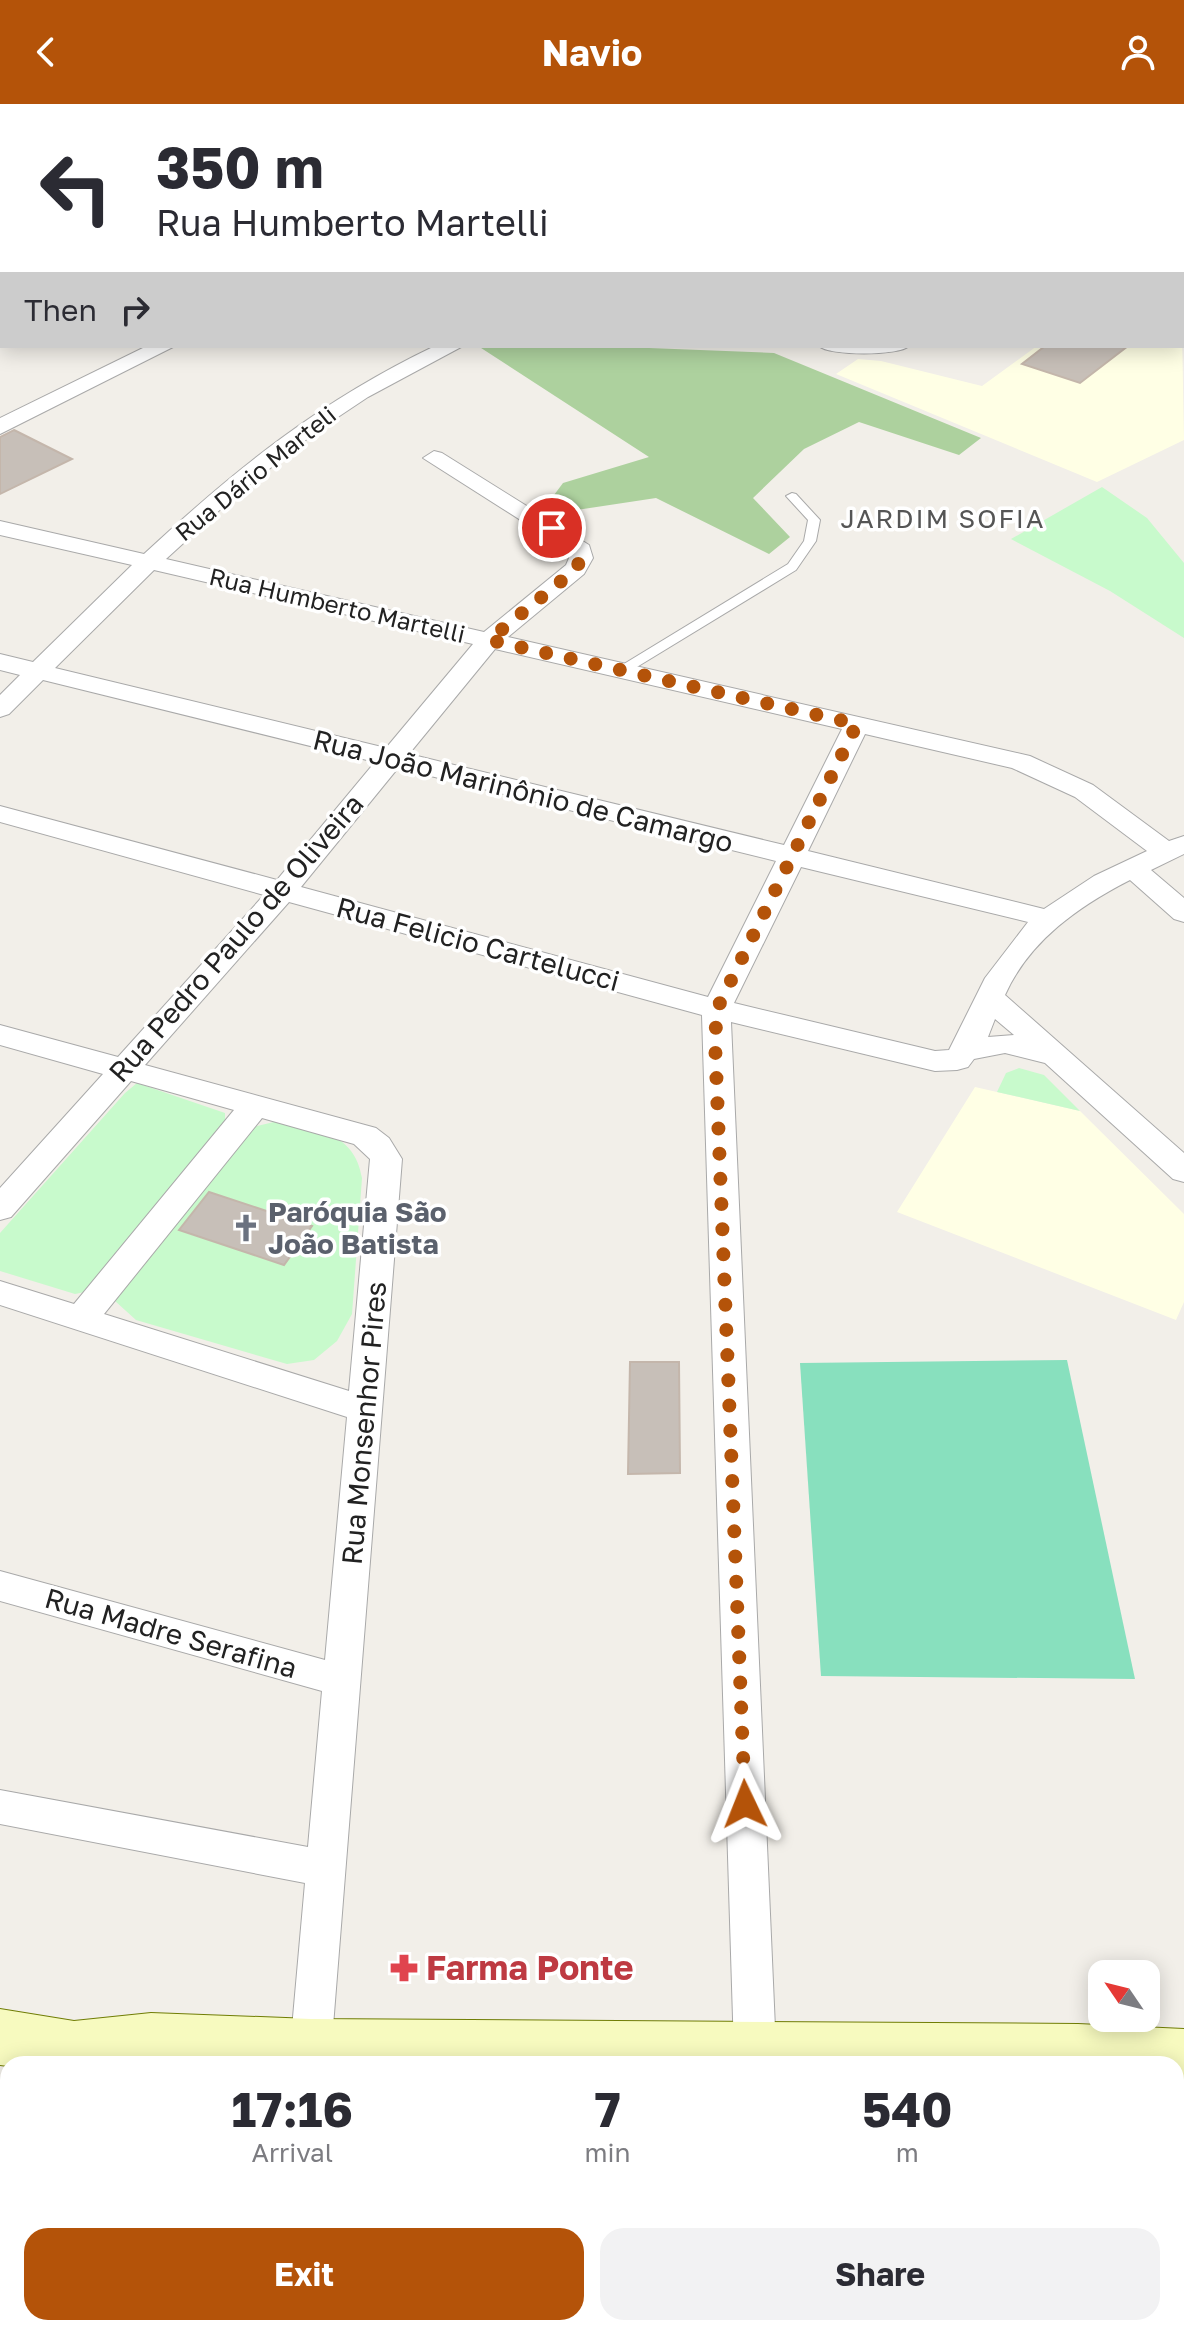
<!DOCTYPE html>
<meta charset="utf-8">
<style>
body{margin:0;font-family:"Golos Text",sans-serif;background:#f2f2f3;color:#2b2b33;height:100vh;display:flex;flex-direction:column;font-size:30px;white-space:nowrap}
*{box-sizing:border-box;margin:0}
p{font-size:26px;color:#7c7c81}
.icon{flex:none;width:44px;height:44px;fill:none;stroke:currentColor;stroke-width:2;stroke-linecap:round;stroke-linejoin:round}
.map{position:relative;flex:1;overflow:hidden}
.sheet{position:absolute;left:0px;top:1952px;width:1184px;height:280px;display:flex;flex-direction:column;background:#fff;border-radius:24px 24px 0 0;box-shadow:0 4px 20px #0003}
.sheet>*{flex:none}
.top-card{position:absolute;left:0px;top:0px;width:1184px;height:244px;box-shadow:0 4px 20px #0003;background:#fff;color:#2b2b33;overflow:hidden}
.needle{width:52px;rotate:305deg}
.tools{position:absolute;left:1088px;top:1856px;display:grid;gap:16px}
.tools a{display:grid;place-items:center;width:72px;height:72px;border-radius:16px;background:#fff;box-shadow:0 4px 20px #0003;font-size:40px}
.pin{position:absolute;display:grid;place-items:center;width:68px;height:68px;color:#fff;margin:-34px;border:4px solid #fff;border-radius:50%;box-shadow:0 2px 8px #0007}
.me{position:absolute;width:88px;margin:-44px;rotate:358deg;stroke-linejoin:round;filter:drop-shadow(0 0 6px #0008)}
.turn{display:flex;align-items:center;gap:28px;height:168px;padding:0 24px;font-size:36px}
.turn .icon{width:104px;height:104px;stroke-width:2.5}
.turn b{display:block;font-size:56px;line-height:68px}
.then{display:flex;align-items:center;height:76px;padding:0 24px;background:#0003;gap:16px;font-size:30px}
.eta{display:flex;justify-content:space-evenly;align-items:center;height:136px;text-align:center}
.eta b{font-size:48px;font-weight:700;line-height:56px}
.action{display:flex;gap:16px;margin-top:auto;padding:16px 24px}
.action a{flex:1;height:92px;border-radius:24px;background:#b45309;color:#fff;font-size:32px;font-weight:700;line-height:92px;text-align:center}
.action a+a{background:#f2f2f3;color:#2b2b33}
header{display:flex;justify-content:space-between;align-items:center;height:104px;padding:0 24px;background:#b45309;color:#fff;font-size:36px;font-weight:700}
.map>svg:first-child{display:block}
</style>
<header><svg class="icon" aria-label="back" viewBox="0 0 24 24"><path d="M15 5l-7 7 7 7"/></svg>Navio<svg class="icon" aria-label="person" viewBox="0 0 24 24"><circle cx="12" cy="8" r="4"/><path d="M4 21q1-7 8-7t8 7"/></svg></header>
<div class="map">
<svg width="1184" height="2232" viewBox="0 0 1184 2232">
<rect width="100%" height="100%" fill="#f2efe9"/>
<!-- education -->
<path fill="#ffffe5" d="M1182,228l2,108 -87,42 -261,-108 22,-15 23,2 101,25 55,-40h145z
M975,983l105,24 104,103v88l-8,18 -279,-108z"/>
<!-- forest -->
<path fill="#add19e" d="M478,242h120l176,7 207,85 -22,17 -100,-33 -55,27 -51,49 37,39 -21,17 -113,-56 -86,13 -16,-16 9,-12 86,-26z"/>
<!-- park -->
<path fill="#c8facc" d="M1102,383l45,31 37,45v75l-74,-47 -99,-52z
M1019,964l25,7 36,36 -83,-19 9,-19z
M137,979l88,30v10l-135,168 -15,3 -75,-23v-38l125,-140z
M278,1017c39,8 77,12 84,57l-10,136 -15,27 -23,19 -27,4 -151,-44 -21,-19 115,-155 23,-19z"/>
<!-- pitch -->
<path fill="#88e0be" d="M1067,1256l68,319 -314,-3 -21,-313z"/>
<!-- building -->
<path fill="#c7bfb8" stroke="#c4b6ab" stroke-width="2" d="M1045,242h83l-48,37 -58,-19z
M14,326l58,29 -72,35v-57z
M209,1088l103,34 -28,39 -105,-35z
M630,1258h49l1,111 -52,1z"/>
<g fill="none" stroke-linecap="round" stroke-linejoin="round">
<defs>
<path id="lane" d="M792,389l4,1 24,26 -4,21 -20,29 -169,103h-8v-6l169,-103 16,-23 4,-21 -22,-24z"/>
<path id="street" d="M247,0h22l-23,2z
M627,0h18v2h-18z
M757,0h18v2h-18z
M899,0h58l-1,2z
M1156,0h18l1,2h-18z
M1182,20h2v14l-2,-1z
M1182,87h2v12h-2z
M2,89v12l-2,1v-12z
M1182,163h2l-2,13z
M1182,204h2v13h-2z
M147,242h28l-175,88v-16z
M435,242h28l-95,51 -51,34 -82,65 -69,63 318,73 82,-67 3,-7 -3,-9 -143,-91 11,-7 8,2 147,92 4,13 -9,16 -76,63 522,119 63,29 76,56 15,-5v18l-33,16 33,28v24l-10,-3 -44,-39c-51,26 -101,61 -125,115l179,158v29l-11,-3 -128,-116 -40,-10 -31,6 -6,8 -11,3 -22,1 -204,-49 45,1029 -5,13h-32l-5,-13 -32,-1036 -413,-113 -144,163 231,63 13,10 13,21 -72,905 -41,-2 16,-179 -305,-59v-34l308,57 14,-156 -322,-90v-30l325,89 22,-243 -347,-112v-24l74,23 160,-194 -103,-29 -120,136 -11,3v-32l103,-114 -103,-29v-20l118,32 146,-162 -264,-73v-16l277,74 98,-118 -332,-82 -34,34 -9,3v-22l20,-20 -20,-5v-16l33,8 99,-97 -132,-30v-14l144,33c93,-86 176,-153 291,-208zM154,466l319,74 -87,104 -331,-80zM495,545l347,80 -58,116 -375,-91zM865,630l147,34 63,29 72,54 -53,25 -50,33 -236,-58zM398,664l378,93 -68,136 -407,-110zM801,763l227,55 -43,56 -36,72 -14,1 -201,-48zM995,915l19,16 -26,2zM262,1014l92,26 16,15 -21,232 -245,-77z
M819,242h90c-10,10 -80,10 -90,0z
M1020,2224h46l1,8h-46z"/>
<path id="secondary" d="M0,1905l74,12 77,-8 160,6 767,5 106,5v56h-8v-21l-1168,2 -8,-1z
M1176,1983h8v58h-8z"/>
</defs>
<!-- lane casing -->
<use href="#lane" stroke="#a9a9a9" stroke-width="2"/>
<!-- street casing -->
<use href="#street" stroke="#a9a9a9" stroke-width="2"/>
<!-- secondary casing -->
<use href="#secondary" stroke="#707d05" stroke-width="2"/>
<!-- lane -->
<use href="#lane" fill="#fff" fill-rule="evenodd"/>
<!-- street -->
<use href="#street" fill="#fff" fill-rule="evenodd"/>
<!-- secondary -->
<use href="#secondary" fill="#f7fabf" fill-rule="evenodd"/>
</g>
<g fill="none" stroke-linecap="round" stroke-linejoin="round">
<!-- route -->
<path stroke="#b45309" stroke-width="14" stroke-dasharray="0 25.2" d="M552,424l25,17 4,13 -5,11 -87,71 368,84 -140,285 -2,32 30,763"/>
</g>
<!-- icons -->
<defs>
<symbol id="church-bare" viewBox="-9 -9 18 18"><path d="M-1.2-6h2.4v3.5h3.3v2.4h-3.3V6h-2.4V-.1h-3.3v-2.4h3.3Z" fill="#6b7280" stroke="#fff" stroke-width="2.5" paint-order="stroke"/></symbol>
<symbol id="pharmacy-bare" viewBox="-9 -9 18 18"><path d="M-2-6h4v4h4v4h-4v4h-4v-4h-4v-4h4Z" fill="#e0444e" stroke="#fff" stroke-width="2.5" paint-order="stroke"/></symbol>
</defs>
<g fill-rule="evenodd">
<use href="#church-bare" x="226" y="1104" width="40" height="40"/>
<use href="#pharmacy-bare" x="384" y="1844" width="40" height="40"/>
</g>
<g text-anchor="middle" stroke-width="7" stroke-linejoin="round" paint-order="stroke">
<!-- far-street labels -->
<g font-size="24" fill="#222" stroke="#fff">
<text transform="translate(256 370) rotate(-39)" y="8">Rua Dário Marteli</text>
<text transform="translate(337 502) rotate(13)" y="8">Rua Humberto Martelli</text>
</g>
<!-- far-quarter labels -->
<g font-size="26" letter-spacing="2" fill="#555" stroke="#fff">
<text x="943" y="424">JARDIM SOFIA</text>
</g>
<!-- street labels -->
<g font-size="28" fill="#222" stroke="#fff">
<text transform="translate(523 687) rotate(14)" y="10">Rua João Marinônio de Camargo</text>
<text transform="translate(236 834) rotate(-49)" y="10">Rua Pedro Paulo de Oliveira</text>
<text transform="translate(478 840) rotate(15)" y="10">Rua Felicio Cartelucci</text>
<text transform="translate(364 1319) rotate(-85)" y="10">Rua Monsenhor Pires</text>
<text transform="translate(171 1529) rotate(16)" y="10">Rua Madre Serafina</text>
</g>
<!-- worship labels -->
<g font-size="28" font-weight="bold" fill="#5b616d" stroke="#fff" text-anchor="start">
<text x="268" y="1118">Paróquia São<tspan x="268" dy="32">João Batista</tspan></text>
</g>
<!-- near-health labels -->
<g font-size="34" font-weight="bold" fill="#be3a42" stroke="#fff" text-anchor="start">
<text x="426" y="1876">Farma Ponte</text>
</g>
</g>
</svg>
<div class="tools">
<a><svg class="needle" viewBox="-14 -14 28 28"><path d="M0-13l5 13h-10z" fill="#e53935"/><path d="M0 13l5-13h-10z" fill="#7c7c81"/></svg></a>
</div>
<div class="pin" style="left:552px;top:424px;background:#d93025"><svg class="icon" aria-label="arrive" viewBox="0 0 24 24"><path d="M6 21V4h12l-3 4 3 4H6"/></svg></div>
<svg class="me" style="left:745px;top:1700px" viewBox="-20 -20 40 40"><path d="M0-17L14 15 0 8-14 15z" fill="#b45309" stroke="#fff" stroke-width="4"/></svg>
<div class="top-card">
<div class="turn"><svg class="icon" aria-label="left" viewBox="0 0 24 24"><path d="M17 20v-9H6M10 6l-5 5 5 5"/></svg><div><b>350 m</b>Rua Humberto Martelli</div></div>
<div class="then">Then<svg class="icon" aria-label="right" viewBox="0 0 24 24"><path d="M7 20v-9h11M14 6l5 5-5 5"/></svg></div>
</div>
<section class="sheet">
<div class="eta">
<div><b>17:16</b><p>Arrival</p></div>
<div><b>7</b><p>min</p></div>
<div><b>540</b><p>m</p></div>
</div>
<div class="action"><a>Exit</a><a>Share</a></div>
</section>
</div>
